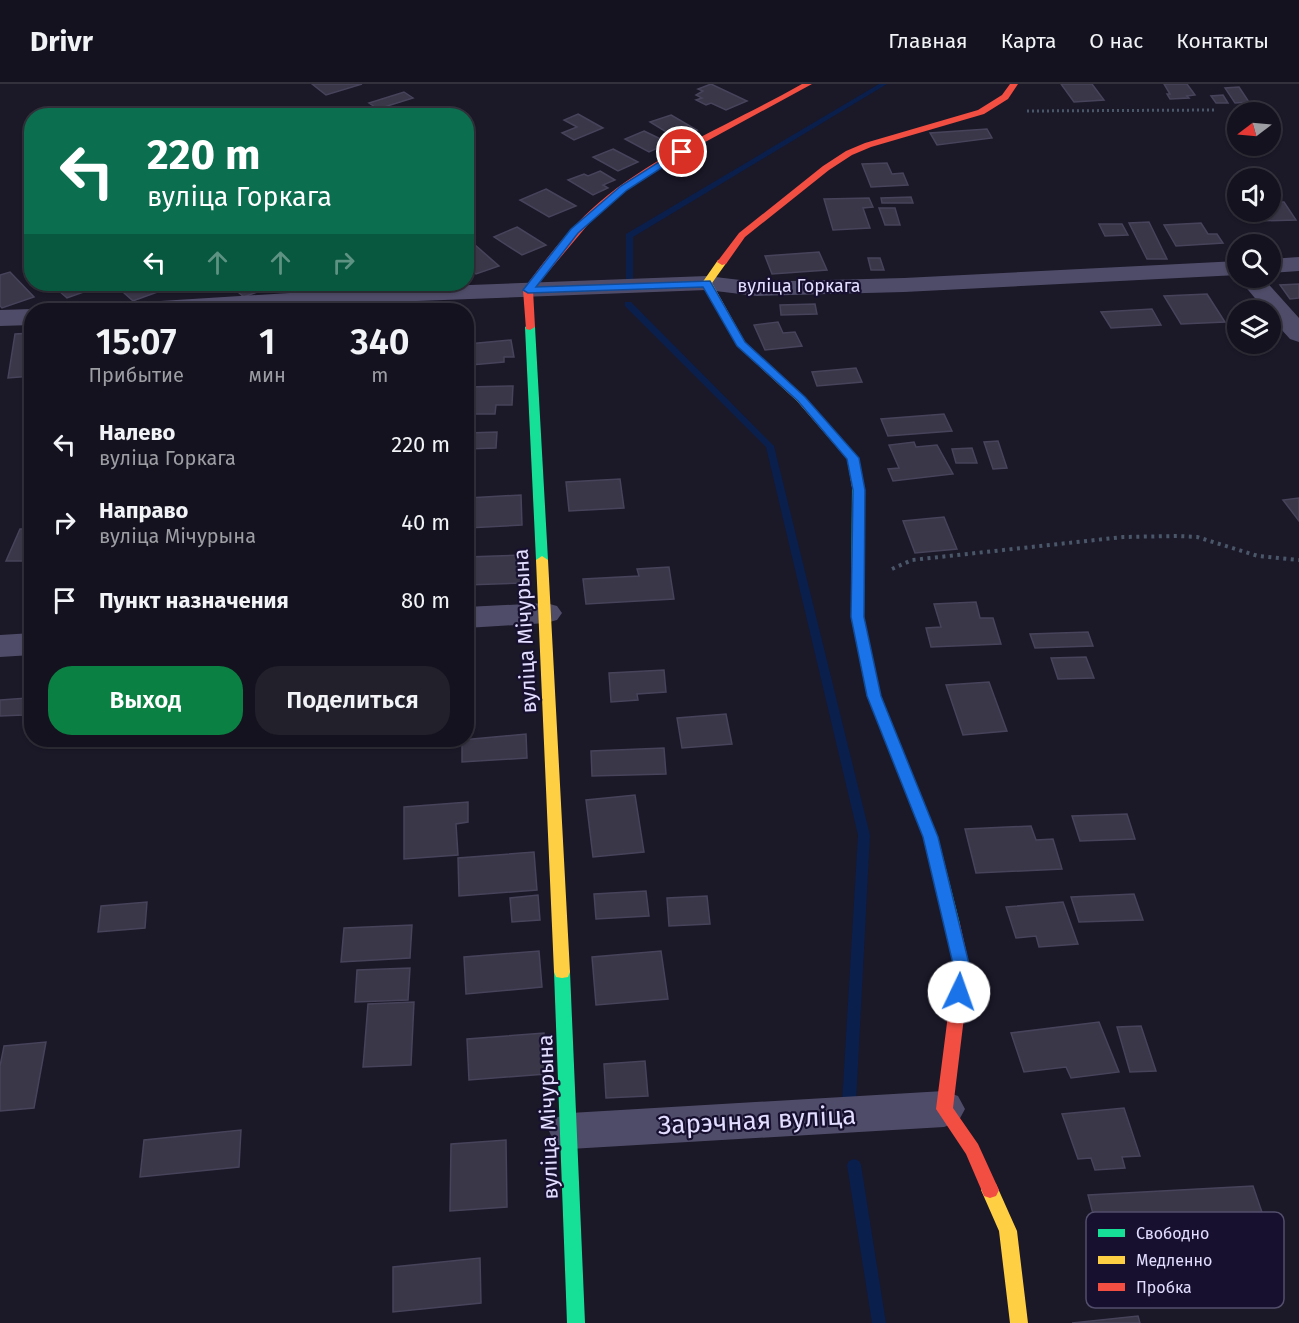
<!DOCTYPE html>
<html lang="ru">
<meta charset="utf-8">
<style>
body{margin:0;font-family:"Fira Sans",sans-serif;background:#21202b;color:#f1f3f6;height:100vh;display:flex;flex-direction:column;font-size:22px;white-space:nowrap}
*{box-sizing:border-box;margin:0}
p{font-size:20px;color:#9d9ea4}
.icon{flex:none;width:33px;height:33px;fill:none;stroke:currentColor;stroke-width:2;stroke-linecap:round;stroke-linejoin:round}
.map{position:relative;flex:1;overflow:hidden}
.panel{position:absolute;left:24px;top:219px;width:450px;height:444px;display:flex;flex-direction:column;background:#14121e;border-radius:24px;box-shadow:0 2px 4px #0004,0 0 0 2px #33323c}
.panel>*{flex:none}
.hud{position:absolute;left:24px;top:24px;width:450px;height:183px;border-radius:24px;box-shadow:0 2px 4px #0004,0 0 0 2px #33323c;background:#0b6e4f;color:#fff;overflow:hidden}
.needle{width:39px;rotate:254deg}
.controls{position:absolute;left:1227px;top:18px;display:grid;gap:12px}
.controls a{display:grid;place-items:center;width:54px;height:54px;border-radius:50%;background:#14121e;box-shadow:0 2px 4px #0004,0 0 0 2px #33323c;font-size:30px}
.pin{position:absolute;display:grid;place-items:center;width:51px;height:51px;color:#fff;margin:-26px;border:3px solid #fff;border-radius:50%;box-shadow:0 2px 6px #0007}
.me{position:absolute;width:66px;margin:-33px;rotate:3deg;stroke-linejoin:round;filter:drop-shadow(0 0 4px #0008)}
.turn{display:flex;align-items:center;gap:21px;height:126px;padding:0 24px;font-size:27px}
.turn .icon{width:78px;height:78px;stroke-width:2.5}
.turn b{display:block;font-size:42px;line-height:51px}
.lanes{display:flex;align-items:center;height:57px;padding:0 24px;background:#0003;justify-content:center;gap:30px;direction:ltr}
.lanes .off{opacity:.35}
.eta{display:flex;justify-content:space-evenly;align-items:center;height:102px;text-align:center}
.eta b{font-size:36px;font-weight:600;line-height:42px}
.primary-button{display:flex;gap:12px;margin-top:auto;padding:12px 24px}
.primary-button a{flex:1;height:69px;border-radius:24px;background:#0b8043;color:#fff;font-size:24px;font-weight:600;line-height:69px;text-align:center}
.primary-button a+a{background:#21202b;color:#f1f3f6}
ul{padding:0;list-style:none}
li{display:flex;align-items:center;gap:18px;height:78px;padding:0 24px}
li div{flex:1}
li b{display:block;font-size:22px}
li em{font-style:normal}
header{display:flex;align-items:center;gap:36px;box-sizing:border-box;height:84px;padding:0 30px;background:#14121e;border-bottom:2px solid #33323c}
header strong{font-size:28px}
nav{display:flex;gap:33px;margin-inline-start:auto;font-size:21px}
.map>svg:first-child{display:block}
</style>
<header>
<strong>Drivr</strong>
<nav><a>Главная</a><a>Карта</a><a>О нас</a><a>Контакты</a></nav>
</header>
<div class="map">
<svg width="1299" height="1239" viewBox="0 0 1299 1239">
<rect width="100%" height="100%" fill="#1b1828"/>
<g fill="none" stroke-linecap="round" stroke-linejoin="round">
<!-- stream -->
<path fill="#0a1f4c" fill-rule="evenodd" d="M879,0h8l-254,153v44l-1,2h-6v-49z
M625,218h6l143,144 96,389 -14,268 -2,4 -5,2 -5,-2 -2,-4 16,-268 -92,-388 -141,-141z
M854,1075l5,2 2,4 25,158h-14l-25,-158 2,-4z"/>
</g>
<!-- building -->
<path fill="#3a3749" stroke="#47435a" stroke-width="1.5" d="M312,0h50l-36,11z
M711,0l36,17 -21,9 -15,-7 -5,2 -10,-5 6,-2 -6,-3 7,-4 -5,-2z
M1061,0h31l12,16 -30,2z
M1164,0h23l8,11 -8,1 2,2 -19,1 -3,-5h3z
M1239,3l10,15 -14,1 -10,-15z
M404,8l9,6 -35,11 -9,-6z
M1223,11l5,8h-12l-5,-7z
M578,30l25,14 -29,12 -12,-7 15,-6 -13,-7z
M671,31l26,15 -21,8 -26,-16z
M987,45l5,9 -55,7 -7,-12z
M644,47l25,12 -20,9 -24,-13z
M613,65l25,13 -20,9 -25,-14z
M887,79l5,11 11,-1 5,12 -37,2 -9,-23z
M600,87l15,9 -12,5 5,3 -15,7 -25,-15 16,-6 4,2z
M546,105l30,17 -27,11 -29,-17z
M911,113l2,6h-31l-1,-5z
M869,114l4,9 -10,1 7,20 -37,2 -9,-31z
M1270,118h14l12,18 -40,1 -6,-9h20z
M879,124h16l5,17h-15z
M1149,138l18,37h-20l-18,-36z
M1201,139l7,11h9l6,9 -47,3 -12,-21z
M1099,140h23l6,11 -23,1z
M517,143l29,18 -24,10 -28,-18z
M474,160l25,22 -23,8 -10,-8v-19z
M819,168l8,18 -55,4 -7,-18z
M868,174h12l4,12h-13z
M10,188l24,25 -32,11 -2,-2v-31z
M51,200h39l5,4 -28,10z
M114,200h41l8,6 -30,11z
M228,200h51l-35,13z
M306,200h25l-18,6z
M1299,200v14l-9,1 -10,-14z
M1207,210l18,28 -44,2 -17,-28z
M815,220l2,10 -36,1 -1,-10z
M1152,225l9,16 -50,3 -10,-16z
M778,238l5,11 12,-1 7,14 -37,4 -11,-25z
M32,249v43l-24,2 7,-44z
M511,256l3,17h-10v5l-33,3 -3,-21z
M856,284l6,14 -45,4 -5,-14z
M513,302l-1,19h-16l-1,9h-29v-27z
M944,330l8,17 -64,5 -7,-17z
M497,348l-1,16 -30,1v-16z
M998,357l9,27 -14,1 -9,-27z
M914,358l2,5 21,-2 16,29 -60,7 -5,-12 11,-1 -10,-23z
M972,364l5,15h-21l-4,-14z
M620,395l4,29 -55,3 -3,-29z
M521,411l1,30 -54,3v-30z
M1299,414v23l-16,-21z
M944,433l13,32 -42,4 -12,-32z
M20,445h12v32h-26z
M523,471v28l-57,2v-28z
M669,483l5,32 -88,5 -3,-25 56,-3 -2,-7z
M976,518l4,16h13l8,26 -70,3 -5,-19 15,-1 -7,-23z
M1088,548l5,14 -58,2 -5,-14z
M1086,573l8,21 -36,1 -7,-21z
M664,586l2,22 -29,2 1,6 -27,2 -2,-29z
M989,598l18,49 -44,4 -17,-50z
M27,614l-4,17 -23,1v-16z
M726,630l6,30 -50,4 -5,-30z
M526,650l1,24 -65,4v-22z
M664,664l2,26 -74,2 -1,-25z
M635,711l9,57 -51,5 -7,-57z
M468,718v20l-12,2 2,31 -54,4v-52z
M1127,730l8,25 -55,2 -8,-25z
M1031,742l5,14 17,-1 9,30 -86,4 -11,-44z
M534,768l3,38 -78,6 -1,-38z
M646,807l3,25 -53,3 -2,-25z
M1134,810l9,26 -64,2 -8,-25z
M538,811l2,25 -28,2 -2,-24z
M707,812l3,28 -41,2 -2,-28z
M147,818l-2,26 -47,4 3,-26z
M1063,818l15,42 -39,3 -3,-11 -20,2 -10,-31z
M412,841l-2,33 -69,4 3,-34z
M539,867l3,36 -76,7 -2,-37z
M661,867l7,48 -72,6 -4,-48z
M410,884l-2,32 -53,2 2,-32z
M414,918l-3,63 -48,2 5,-63z
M1099,938l20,50 -48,6 -5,-11 -42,5 -13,-39z
M1141,942l15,45 -26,1 -13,-45z
M544,949l2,41 -77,6 -2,-41z
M46,958l-12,66 -34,3v-45l4,-20z
M645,977l3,35 -42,2 -2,-34z
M1124,1024l16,48 -18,1 3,11 -30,2 -4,-12 -13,1 -16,-45z
M241,1046l-2,37 -99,10 4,-37z
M506,1056l1,67 -57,4 1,-67z
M1253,1102l12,35 -168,8 -9,-34z
M480,1174l1,45 -88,9v-45z
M1138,1232l2,7h-68z"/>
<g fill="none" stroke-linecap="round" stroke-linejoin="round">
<!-- path-far1 -->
<path stroke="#495769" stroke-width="3" stroke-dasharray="2 3" stroke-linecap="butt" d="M1027,27l187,-1"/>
<!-- path -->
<path stroke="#495769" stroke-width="4" stroke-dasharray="3 4.5" stroke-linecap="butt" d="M892,485l20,-9 211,-23 54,-1 20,1 61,19 41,4"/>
<!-- street -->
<path fill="#4f4c69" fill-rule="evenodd" d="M1299,173v14l-29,2v-14z
M1238,177v14l-334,17 -147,4 -50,-6 -370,14 -89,6h-117l4,-5 9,-3 193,-12 370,-14 50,6 147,-4z
M1238,194h25l36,40v24l-9,-3 -20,-22v-7h-5z
M32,225l4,1h-4v15l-32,1v-16z
M546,519l11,3 5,7 -5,7 -11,3 -80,5v-21z
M32,549v22l-32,2v-22z
M944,1007l14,5 7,13 -7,13 -14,5 -374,22 -15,-5 -6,-13 6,-13 15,-5z"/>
<!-- fast -->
<path fill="#16e098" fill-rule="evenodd" d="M530,240l5,3 13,233 -6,4 -6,-4 -11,-233z
M858,399l6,4 -1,130 18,79 57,141 22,87 -3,4 -5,2 -5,-2 -3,-4 -20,-87 -57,-141 -16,-79 1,-130z
M562,882l6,1 2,5 15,351h-18l-13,-351 2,-5z"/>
<!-- slow -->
<path fill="#ffcf43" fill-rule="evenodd" d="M722,175l5,3 -15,21 33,59 60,55 52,59 7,31 -2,3 -4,1 -6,-4 -5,-28 -50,-58 -60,-55 -35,-63 16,-23z
M542,472l6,4 22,412 -2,5 -6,1 -6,-1 -2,-5 -18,-412z
M990,1098l6,2 21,47 11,92h-18l-11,-92 -18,-41 3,-6z"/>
<!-- jam -->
<path fill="#f24e42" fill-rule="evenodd" d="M802,0h10l-127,69 -49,30 -23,17 -22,21 -58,69 2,37 -5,3 -4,-1 -3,-39c24,-33 52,-69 85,-95 59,-46 129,-74 194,-111z
M1010,0h8l-10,15 -24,15 -113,33 -19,8 -23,15 -84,67 -19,27 -4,1 -5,-3 22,-29 84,-67 23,-15 19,-8 113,-33 24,-15z
M952,834l5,2 3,4 10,44 -17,140 25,36 21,46 -3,6 -6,2 -6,-2 -18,-42 -30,-45 18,-141 -10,-44 3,-4z"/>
</g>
<!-- route -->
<path fill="#1a73e8" stroke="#114b97" stroke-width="1.5" d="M678,66l8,2 -59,38 -49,43 -42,54 174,-6 35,61 60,55 54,61 6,32 -1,127 17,79 57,141 32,131 -5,28 -6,2 -5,-2 -3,-4 3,-24 -31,-131 -56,-141 -16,-79 2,-127 -6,-31 -49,-58 -61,-55 -34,-59 -175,6 -5,-3 48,-61 50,-43z"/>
<g text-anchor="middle" stroke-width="4.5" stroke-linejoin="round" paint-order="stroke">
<!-- far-street labels -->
<g font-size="18" fill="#e3deff" stroke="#17112f">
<text x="799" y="208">вуліца Горкага</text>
</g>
<!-- street labels -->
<g font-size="21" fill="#e3deff" stroke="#17112f">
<text transform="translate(525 547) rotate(-93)" y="7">вуліца Мічурына</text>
<text transform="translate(548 1033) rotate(-92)" y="7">вуліца Мічурына</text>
</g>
<!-- near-street labels -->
<g font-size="26" fill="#e3deff" stroke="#17112f">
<text transform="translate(757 1036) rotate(-3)" y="9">Зарэчная вуліца</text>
</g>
</g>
<!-- legend -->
<rect x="1086" y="1128" width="198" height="96" rx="9" fill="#17112f" stroke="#544e6d" stroke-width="1.5"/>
<rect x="1098" y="1145" width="27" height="8" fill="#16e098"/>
<rect x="1098" y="1172" width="27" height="8" fill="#ffcf43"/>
<rect x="1098" y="1199" width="27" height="8" fill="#f24e42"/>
<g font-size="16" fill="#e3deff">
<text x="1136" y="1155">Свободно</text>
<text x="1136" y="1182">Медленно</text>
<text x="1136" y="1209">Пробка</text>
</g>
</svg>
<div class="controls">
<a><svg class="needle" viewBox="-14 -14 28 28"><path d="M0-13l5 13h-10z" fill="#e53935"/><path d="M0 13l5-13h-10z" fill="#9d9ea4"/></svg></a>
<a><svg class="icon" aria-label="sound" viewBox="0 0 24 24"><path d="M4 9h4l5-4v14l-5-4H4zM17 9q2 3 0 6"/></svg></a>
<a><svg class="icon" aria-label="search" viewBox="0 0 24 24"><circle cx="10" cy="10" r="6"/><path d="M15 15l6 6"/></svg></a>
<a><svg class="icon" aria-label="layers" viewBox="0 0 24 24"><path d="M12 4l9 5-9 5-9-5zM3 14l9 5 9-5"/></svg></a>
</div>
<div class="pin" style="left:682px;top:68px;background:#d93025"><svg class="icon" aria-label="arrive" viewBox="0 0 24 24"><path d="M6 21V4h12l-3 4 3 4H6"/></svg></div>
<svg class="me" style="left:959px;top:908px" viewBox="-20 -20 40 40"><circle r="19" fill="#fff"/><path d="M0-13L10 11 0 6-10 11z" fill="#1a73e8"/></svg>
<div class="hud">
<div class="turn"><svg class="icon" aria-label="left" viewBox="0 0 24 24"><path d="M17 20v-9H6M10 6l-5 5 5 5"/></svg><div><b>220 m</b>вуліца Горкага</div></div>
<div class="lanes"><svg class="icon" aria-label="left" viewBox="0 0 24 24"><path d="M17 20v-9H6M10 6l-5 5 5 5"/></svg><svg class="icon off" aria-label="ahead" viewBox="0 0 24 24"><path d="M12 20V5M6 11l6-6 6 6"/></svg><svg class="icon off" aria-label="ahead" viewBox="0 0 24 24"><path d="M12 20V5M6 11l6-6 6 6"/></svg><svg class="icon off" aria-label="right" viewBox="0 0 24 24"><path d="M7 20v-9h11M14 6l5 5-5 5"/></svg></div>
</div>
<section class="panel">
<div class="eta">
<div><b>15:07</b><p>Прибытие</p></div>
<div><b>1</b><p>мин</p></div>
<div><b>340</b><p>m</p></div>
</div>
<ul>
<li><svg class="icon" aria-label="left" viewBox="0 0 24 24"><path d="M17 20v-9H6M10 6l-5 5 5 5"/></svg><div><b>Налево</b><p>вуліца Горкага</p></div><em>220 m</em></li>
<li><svg class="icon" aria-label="right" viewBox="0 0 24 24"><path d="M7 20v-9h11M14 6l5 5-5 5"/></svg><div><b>Направо</b><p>вуліца Мічурына</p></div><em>40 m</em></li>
<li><svg class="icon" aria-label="arrive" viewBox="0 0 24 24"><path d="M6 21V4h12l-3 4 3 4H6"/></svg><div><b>Пункт назначения</b></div><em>80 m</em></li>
</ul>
<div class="primary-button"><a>Выход</a><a>Поделиться</a></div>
</section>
</div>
